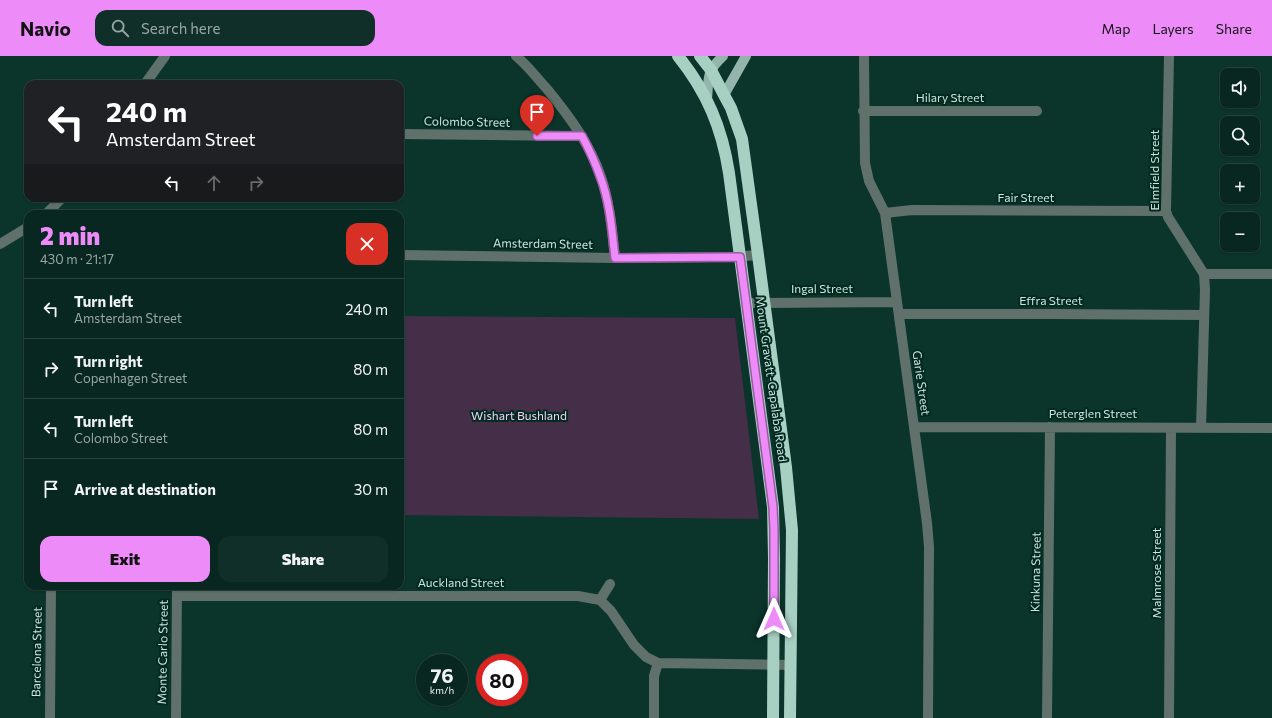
<!DOCTYPE html>
<meta charset="utf-8">
<style>
body{margin:0;font-family:Commissioner,sans-serif;background:#112f29;color:#f1f3f6;height:100vh;display:flex;flex-direction:column;font-size:15px;white-space:nowrap}
*{box-sizing:border-box;margin:0}
p{font-size:13px;color:#98a5a5}
.icon{flex:none;width:22px;height:22px;fill:none;stroke:currentColor;stroke-width:2;stroke-linecap:round;stroke-linejoin:round}
.map{position:relative;flex:1;overflow:hidden}
.sheet{position:absolute;left:24px;top:154px;width:380px;height:380px;display:flex;flex-direction:column;background:#082720;border-radius:12px;box-shadow:0 1px 3px #0004,0 0 0 1px #29443e}
.sheet>*{flex:none}
.guide{position:absolute;left:24px;top:24px;width:380px;height:122px;border-radius:12px;box-shadow:0 1px 3px #0004,0 0 0 1px #29443e;background:#202124;color:#fff;overflow:hidden}
.controls{position:absolute;left:1220px;top:12px;display:grid;gap:8px}
.controls a{display:grid;place-items:center;width:40px;height:40px;border-radius:8px;background:#082720;box-shadow:0 1px 3px #0004,0 0 0 1px #29443e;font-size:20px}
.speed{position:absolute;left:416px;top:598px;display:flex;gap:8px;font-size:20px;font-weight:700;text-align:center}
.speed>*{display:grid;place-content:center;width:52px;height:52px;border-radius:50%;background:#082720;box-shadow:0 1px 3px #0004,0 0 0 1px #29443e;line-height:1}
.speed small{font-size:10px;font-weight:400}
.speed .limit{border:6px solid #d22;background:#fff;color:#111}
.pin{position:absolute;display:grid;place-items:center;width:34px;height:34px;color:#fff;margin:-41px -17px;border-radius:50% 50% 50% 0;rotate:-45deg;box-shadow:0 0 4px #0007}
.pin .icon{rotate:45deg}
.me{position:absolute;width:44px;margin:-22px;rotate:0deg;stroke-linejoin:round;filter:drop-shadow(0 0 3px #0008)}
.turn{display:flex;align-items:center;gap:14px;height:84px;padding:0 16px;font-size:18px}
.turn .icon{width:52px;height:52px;stroke-width:2.5}
.turn b{display:block;font-size:28px;line-height:34px}
.lanes{display:flex;align-items:center;height:38px;padding:0 16px;background:#0003;justify-content:center;gap:20px;direction:ltr}
.lanes .off{opacity:.35}
.round{display:grid;place-items:center;flex:none;width:42px;height:42px;border-radius:12px;background:#112f29}
.head{display:flex;align-items:center;justify-content:space-between;height:68px;padding:0 16px}
h1{font-size:24px;font-weight:800;line-height:30px;color:#ed8cf9}
.action{display:flex;gap:8px;margin-top:auto;padding:8px 16px}
.action a{flex:1;height:46px;border-radius:12px;background:#ed8cf9;color:#111;font-size:16px;font-weight:800;line-height:46px;text-align:center}
.action a+a{background:#112f29;color:#f1f3f6}
ul{padding:0;list-style:none}
li{display:flex;align-items:center;gap:12px;height:60px;padding:0 16px;border-top:1px solid #29443e}
li div{flex:1}
li b{display:block;font-size:15px}
li em{font-style:normal}
header{display:flex;align-items:center;gap:24px;box-sizing:border-box;height:56px;padding:0 20px;background:#ed8cf9;color:#111}
header strong{font-size:19px}
nav{display:flex;gap:22px;margin-inline-start:auto;font-size:14px}
.search{width:280px;height:36px;background:#112f29;display:flex;align-items:center;gap:10px;box-sizing:border-box;padding:0 14px;border-radius:12px;color:#98a5a5;font-size:15px}
.map>svg:first-child{display:block}
</style>
<header>
<strong>Navio</strong>
<div class="search"><svg class="icon" aria-label="search" viewBox="0 0 24 24"><circle cx="10" cy="10" r="6"/><path d="M15 15l6 6"/></svg>Search here</div>
<nav><a>Map</a><a>Layers</a><a>Share</a></nav>
</header>
<div class="map">
<svg width="1272" height="662" viewBox="0 0 1272 662">
<rect width="100%" height="100%" fill="#0b342b"/>
<!-- green -->
<path fill="#452e47" d="M400,260l335,2 24,201 -359,-4z"/>
<g fill="none" stroke-linecap="round" stroke-linejoin="round">
<!-- minor -->
<path stroke="#60716c" stroke-width="10" d="M516,0c12,10 21,22 31,33 22,27 43,55 54,88 9,26 11,54 14,81
M864,0l1,107 4,18 16,32 42,310 2,24 -1,171
M1169,0l-3,155 2,6 36,57 1,16 -4,138
M145,28l20,-28
M863,55h174
M400,78l182,2
M885,157l27,-3 254,1
M46,158l16,-16
M0,188l28,-17
M400,199l215,3 117,-1 26,-2
M1204,218h68
M746,247l151,-1
M899,258h151l154,1
M914,371l358,1
M177,540h401l22,4 11,11 23,34 12,12 12,6 133,2
M600,544l10,-16
M50,662l1,-132
M176,662l1,-132
M654,662v-42l4,-13
M1047,662l3,-291
M1169,662l2,-290"/>
<!-- major -->
<path stroke="#93b5ab" stroke-width="10" d="M724,39l22,-39
M707,43c2,-22 -1,-27 16,-43"/>
<!-- highway -->
<path stroke="#a7d0c3" stroke-width="12" d="M678,0c29,36 44,72 51,117l44,334 1,51 -1,160
M700,0l11,14 13,25 7,13 11,31 16,116 28,212 6,63 -2,188"/>
</g>
<g fill="none" stroke-linecap="round" stroke-linejoin="round">
<defs>
<path id="route" d="M537,80h45c7,13 13,26 18,40 10,26 12,54 15,82l125,-1 33,250 1,23v89"/>
</defs>
<!-- route casing -->
<use href="#route" stroke="#9a5ba2" stroke-width="10"/>
<!-- route -->
<use href="#route" stroke="#ed8cf9" stroke-width="7"/>
</g>
<g text-anchor="middle" stroke-width="4" stroke-linejoin="round" paint-order="stroke">
<!-- street labels -->
<g font-size="12" fill="#cfe4dd" stroke="#012a21">
<text x="950" y="46">Hilary Street</text>
<text transform="translate(467 66) rotate(1)" y="4">Colombo Street</text>
<text transform="translate(1155 114) rotate(-90)" y="4">Elmfield Street</text>
<text x="1026" y="146">Fair Street</text>
<text transform="translate(543 188) rotate(1)" y="4">Amsterdam Street</text>
<text x="822" y="237">Ingal Street</text>
<text x="1051" y="249">Effra Street</text>
<text transform="translate(771 323) rotate(82)" y="4">Mount Gravatt-Capalaba Road</text>
<text transform="translate(921 327) rotate(82)" y="4">Garie Street</text>
<text x="1093" y="362">Peterglen Street</text>
<text transform="translate(1036 516) rotate(-89)" y="4">Kinkuna Street</text>
<text transform="translate(1157 517) rotate(-90)" y="4">Malmrose Street</text>
<text x="461" y="531">Auckland Street</text>
<text transform="translate(37 596) rotate(-89)" y="4">Barcelona Street</text>
<text transform="translate(163 596) rotate(-89)" y="4">Monte Carlo Street</text>
</g>
<!-- park labels -->
<g font-size="12" fill="#f6cff9" stroke="#012a21">
<text x="519" y="364">Wishart Bushland</text>
</g>
</g>
</svg>
<div class="controls">
<a><svg class="icon" aria-label="sound" viewBox="0 0 24 24"><path d="M4 9h4l5-4v14l-5-4H4zM17 9q2 3 0 6"/></svg></a>
<a><svg class="icon" aria-label="search" viewBox="0 0 24 24"><circle cx="10" cy="10" r="6"/><path d="M15 15l6 6"/></svg></a>
<a>+</a>
<a>−</a>
</div>
<div class="speed"><div>76<small>km/h</small></div><div class="limit">80</div></div>
<div class="pin" style="left:537px;top:80px;background:#d93025"><svg class="icon" aria-label="arrive" viewBox="0 0 24 24"><path d="M6 21V4h12l-3 4 3 4H6"/></svg></div>
<svg class="me" style="left:774px;top:563px" viewBox="-20 -20 40 40"><path d="M0-17L14 15 0 8-14 15z" fill="#ed8cf9" stroke="#fff" stroke-width="4"/></svg>
<div class="guide">
<div class="turn"><svg class="icon" aria-label="left" viewBox="0 0 24 24"><path d="M17 20v-9H6M10 6l-5 5 5 5"/></svg><div><b>240 m</b>Amsterdam Street</div></div>
<div class="lanes"><svg class="icon" aria-label="left" viewBox="0 0 24 24"><path d="M17 20v-9H6M10 6l-5 5 5 5"/></svg><svg class="icon off" aria-label="ahead" viewBox="0 0 24 24"><path d="M12 20V5M6 11l6-6 6 6"/></svg><svg class="icon off" aria-label="right" viewBox="0 0 24 24"><path d="M7 20v-9h11M14 6l5 5-5 5"/></svg></div>
</div>
<section class="sheet">
<div class="head"><div><h1>2 min</h1><p>430 m · 21:17</p></div><a class="round" style="background:#d93025;color:#fff"><svg class="icon" aria-label="close" viewBox="0 0 24 24"><path d="M6 6l12 12M18 6L6 18"/></svg></a></div>
<ul>
<li><svg class="icon" aria-label="left" viewBox="0 0 24 24"><path d="M17 20v-9H6M10 6l-5 5 5 5"/></svg><div><b>Turn left</b><p>Amsterdam Street</p></div><em>240 m</em></li>
<li><svg class="icon" aria-label="right" viewBox="0 0 24 24"><path d="M7 20v-9h11M14 6l5 5-5 5"/></svg><div><b>Turn right</b><p>Copenhagen Street</p></div><em>80 m</em></li>
<li><svg class="icon" aria-label="left" viewBox="0 0 24 24"><path d="M17 20v-9H6M10 6l-5 5 5 5"/></svg><div><b>Turn left</b><p>Colombo Street</p></div><em>80 m</em></li>
<li><svg class="icon" aria-label="arrive" viewBox="0 0 24 24"><path d="M6 21V4h12l-3 4 3 4H6"/></svg><div><b>Arrive at destination</b></div><em>30 m</em></li>
</ul>
<div class="action"><a>Exit</a><a>Share</a></div>
</section>
</div>
